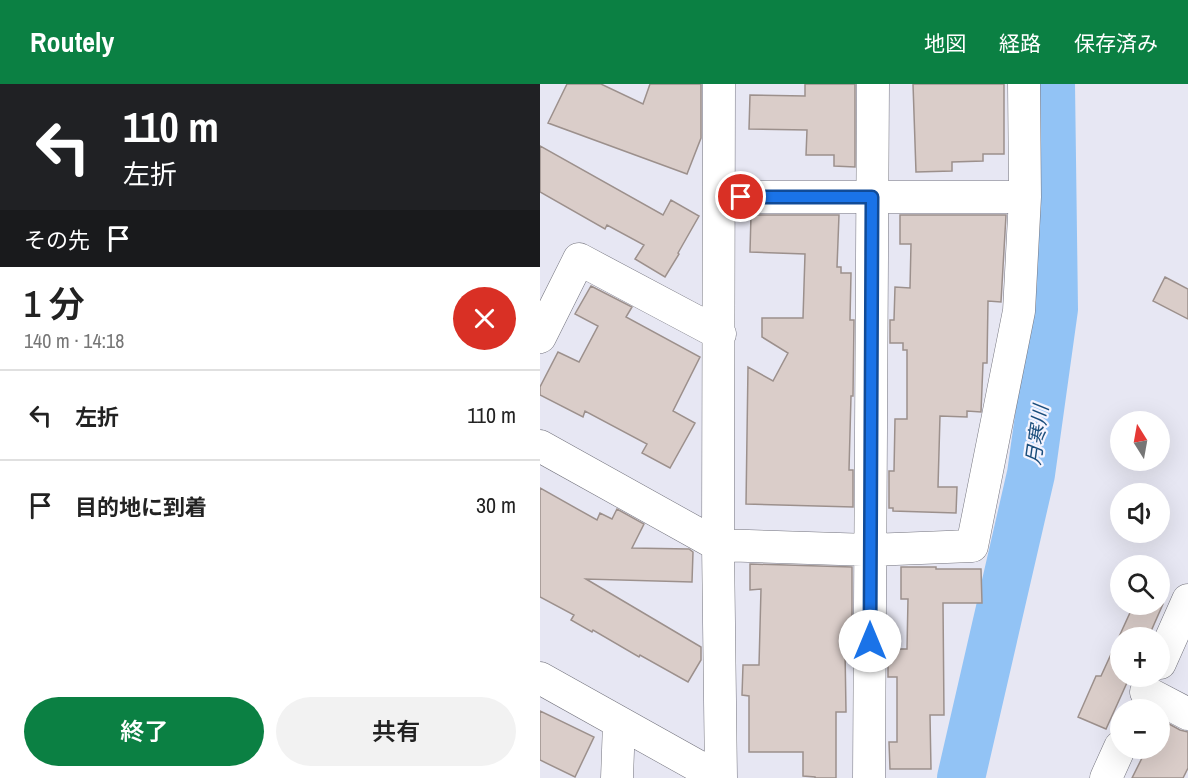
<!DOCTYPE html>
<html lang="ja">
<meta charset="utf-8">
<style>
body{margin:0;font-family:"Archivo Narrow","Noto Sans JP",sans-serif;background:#f2f2f2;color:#222;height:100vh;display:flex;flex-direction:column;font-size:22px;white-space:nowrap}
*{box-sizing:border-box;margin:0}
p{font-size:20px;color:#767676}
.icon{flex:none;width:33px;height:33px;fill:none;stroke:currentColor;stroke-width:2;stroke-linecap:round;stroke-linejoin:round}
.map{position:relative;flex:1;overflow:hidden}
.panel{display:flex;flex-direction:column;background:#fff;width:540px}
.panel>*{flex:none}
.top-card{background:#202124;color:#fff;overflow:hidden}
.needle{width:39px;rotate:349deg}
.tools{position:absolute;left:570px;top:327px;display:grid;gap:12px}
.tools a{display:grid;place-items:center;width:60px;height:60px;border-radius:50%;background:#fff;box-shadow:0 6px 24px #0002;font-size:30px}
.pin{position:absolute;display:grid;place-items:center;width:51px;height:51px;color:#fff;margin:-26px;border:3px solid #fff;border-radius:50%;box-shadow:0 2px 6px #0007}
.me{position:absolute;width:66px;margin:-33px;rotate:0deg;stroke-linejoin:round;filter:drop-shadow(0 0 4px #0008)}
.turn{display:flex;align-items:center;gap:21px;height:126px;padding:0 24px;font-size:27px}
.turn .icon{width:78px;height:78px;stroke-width:2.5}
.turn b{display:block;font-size:42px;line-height:51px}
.then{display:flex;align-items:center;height:57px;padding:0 24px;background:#0003;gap:12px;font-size:22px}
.round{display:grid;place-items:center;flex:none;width:63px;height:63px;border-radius:32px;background:#f2f2f2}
.head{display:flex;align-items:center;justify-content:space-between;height:102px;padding:0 24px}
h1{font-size:36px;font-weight:600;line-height:45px}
.button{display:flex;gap:12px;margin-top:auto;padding:12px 24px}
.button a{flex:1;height:69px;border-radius:36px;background:#0b8043;color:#fff;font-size:24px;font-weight:600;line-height:69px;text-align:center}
.button a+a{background:#f2f2f2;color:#222}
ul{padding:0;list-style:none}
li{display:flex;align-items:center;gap:18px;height:90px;padding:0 24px;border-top:2px solid #e0e0e0}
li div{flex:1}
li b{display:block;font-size:22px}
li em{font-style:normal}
header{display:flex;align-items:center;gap:36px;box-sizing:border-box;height:84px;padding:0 30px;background:#0b8043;color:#fff}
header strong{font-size:28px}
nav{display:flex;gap:33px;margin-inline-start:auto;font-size:21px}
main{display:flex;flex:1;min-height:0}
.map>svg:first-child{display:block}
</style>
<header>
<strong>Routely</strong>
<nav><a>地図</a><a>経路</a><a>保存済み</a></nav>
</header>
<main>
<section class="panel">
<div class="top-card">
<div class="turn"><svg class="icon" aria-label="left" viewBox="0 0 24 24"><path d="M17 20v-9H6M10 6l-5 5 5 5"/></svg><div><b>110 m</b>左折</div></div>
<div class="then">その先<svg class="icon" aria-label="arrive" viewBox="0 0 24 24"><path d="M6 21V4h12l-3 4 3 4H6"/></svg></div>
</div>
<div class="head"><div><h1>1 分</h1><p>140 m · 14:18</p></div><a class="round" style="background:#d93025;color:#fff"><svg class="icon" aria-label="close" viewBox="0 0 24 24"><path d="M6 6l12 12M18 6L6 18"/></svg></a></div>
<ul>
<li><svg class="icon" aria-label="left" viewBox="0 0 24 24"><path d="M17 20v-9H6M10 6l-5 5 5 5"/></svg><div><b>左折</b></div><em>110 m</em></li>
<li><svg class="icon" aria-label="arrive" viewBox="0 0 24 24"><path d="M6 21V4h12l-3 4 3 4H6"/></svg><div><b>目的地に到着</b></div><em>30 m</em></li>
</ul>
<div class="button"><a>終了</a><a>共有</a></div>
</section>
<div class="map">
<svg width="648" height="694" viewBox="0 0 648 694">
<rect width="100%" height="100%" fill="#e7e7f3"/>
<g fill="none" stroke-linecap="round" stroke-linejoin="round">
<!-- river -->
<path stroke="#92c3f5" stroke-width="48" d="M421,694l70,-304 23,-165 -3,-225"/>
</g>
<!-- building -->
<path fill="#dacdc9" stroke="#9c908c" stroke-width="1.5" d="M27,0h34l42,20 7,-20h51v54l-14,36 -139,-51z
M265,0h50v83l-21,-1v-11h-28l1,-25 -58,-1 1,-34 55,1z
M373,0h91v70h-21v7l-31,1v9l-36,1z
M0,62l123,69 8,-15 28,16 -21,37 1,1 -14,23 -30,-18 9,-14 -37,-20 -2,4 -65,-37z
M211,131h88l-2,52h4v6h10l-1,47h4l-1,76h-2l-2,74h4v37l-107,-3 2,-137 25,14 15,-28 -26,-16v-19h41l2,-64 -55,-2z
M360,131h106l-5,87 -13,-1 -1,62h-4l-2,49 -14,-1v6l-27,-1 -2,71h19l-1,26 -63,-2v-3h-4v-37h5l1,-52h12v-69h-4v-7h-13v-23h4l1,-33 15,1 1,-44h-11z
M625,193l23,12v30l-35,-18z
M51,202l41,21 -6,10 74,40 -27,54 22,12 -25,45 -28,-15 5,-9 -62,-33 -2,6 -43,-22v-8l18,-35 21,10 19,-36 -23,-12z
M0,404l57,32 3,-7 12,6 5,-10 27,15 -12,24 57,1 4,3 -1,30 -106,-3 115,68v13l-13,22 -48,-27 -1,2 -46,-27 -1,2 -21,-12 3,-5 -34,-18z
M210,480l102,3v82h-7l1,63h-10v66h-21v-1l-12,-1v-24h-54v-56l-7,-1 1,-30h16l2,-76 -11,1z
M361,483h35v2h45l1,34h-39l1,112h-14l1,54h-41l-1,-27h8v-65h-9v-28h19l1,-50h-7z
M594,520h29l-15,34h-28v38h10l-24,53 -28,-12 18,-41h5z
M0,627l54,26 -19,40 -35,-17z
M620,635l20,11 8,2v36l-5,10h-51l15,-30h13z"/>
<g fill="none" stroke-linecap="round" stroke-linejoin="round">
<defs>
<path id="street" d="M179,0l-1,461 3,233
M179,113h306
M0,253l39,-78 141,75
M0,362l178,99 152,5 102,-4 47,-235 6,-114 -1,-113
M620,579l28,-63
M0,594l179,100
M606,608l42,22
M77,694l2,-55
M329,694l4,-694
M566,694l14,-31"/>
</defs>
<!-- street casing -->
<use href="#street" stroke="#74747e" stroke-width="33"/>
<!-- street -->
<use href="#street" stroke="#fff" stroke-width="32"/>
</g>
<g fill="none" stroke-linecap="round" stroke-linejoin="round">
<defs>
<path id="route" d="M201,113h131l-2,444"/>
</defs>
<!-- route casing -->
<use href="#route" stroke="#114b97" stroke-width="15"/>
<!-- route -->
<use href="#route" stroke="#1a73e8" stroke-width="10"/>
</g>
<g text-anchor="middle" stroke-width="4.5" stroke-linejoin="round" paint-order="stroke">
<!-- water labels -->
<g font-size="20" font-style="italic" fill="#1b4e7c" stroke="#f5f4fe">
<text transform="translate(497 351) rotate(-82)" y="7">月寒川</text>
</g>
</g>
</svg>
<div class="tools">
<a><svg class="needle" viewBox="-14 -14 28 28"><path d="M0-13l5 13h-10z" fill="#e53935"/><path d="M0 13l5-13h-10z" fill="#767676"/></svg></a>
<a><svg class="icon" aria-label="sound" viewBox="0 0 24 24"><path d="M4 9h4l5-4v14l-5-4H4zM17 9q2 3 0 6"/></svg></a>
<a><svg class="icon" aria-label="search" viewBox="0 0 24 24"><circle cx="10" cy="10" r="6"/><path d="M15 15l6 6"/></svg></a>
<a>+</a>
<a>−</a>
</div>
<div class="pin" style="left:201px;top:113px;background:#d93025"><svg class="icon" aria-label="arrive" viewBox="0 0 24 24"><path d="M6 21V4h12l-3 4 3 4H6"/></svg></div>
<svg class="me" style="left:330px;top:557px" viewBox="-20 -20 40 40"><circle r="19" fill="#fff"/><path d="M0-13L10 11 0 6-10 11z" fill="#1a73e8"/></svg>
</div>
</main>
